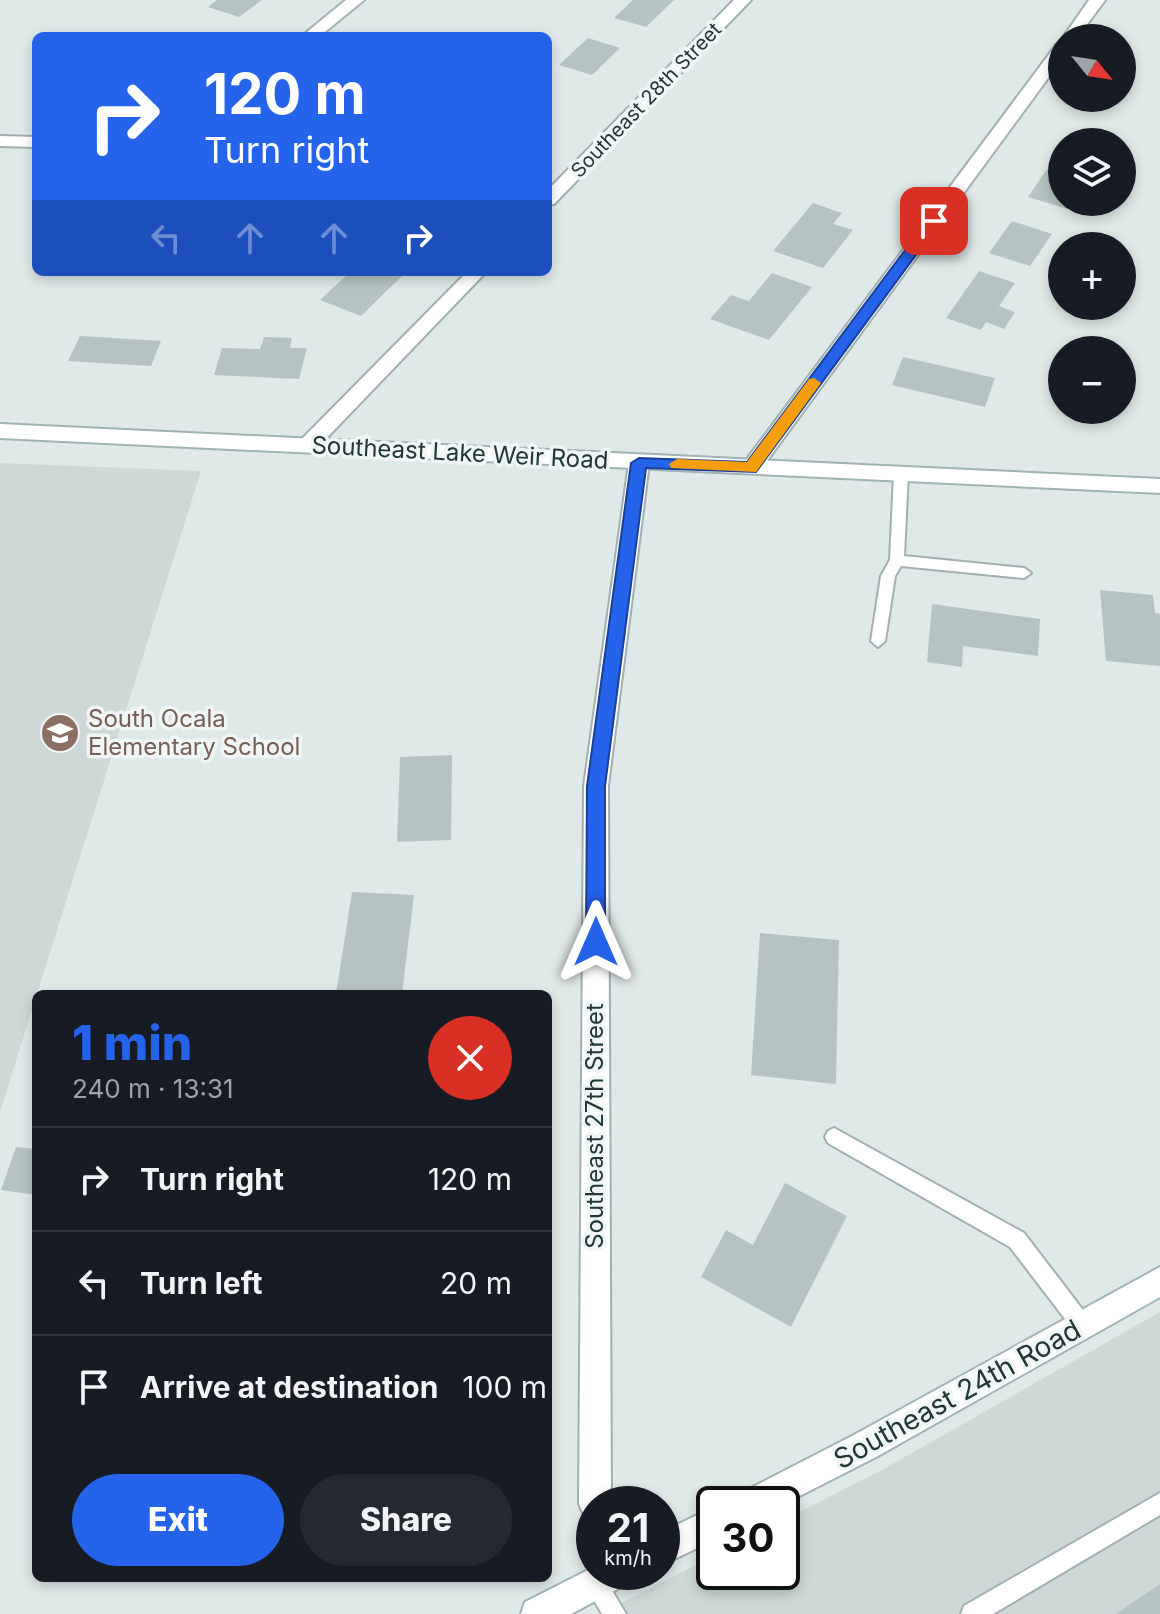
<!DOCTYPE html>
<meta charset="utf-8">
<style>
body{margin:0;font-family:Inter,sans-serif;background:#242831;color:#f1f3f6;height:100vh;display:flex;flex-direction:column;font-size:30px;white-space:nowrap}
*{box-sizing:border-box;margin:0}
p{font-size:26px;color:#9ea1a6}
.icon{flex:none;width:44px;height:44px;fill:none;stroke:currentColor;stroke-width:2;stroke-linecap:round;stroke-linejoin:round}
.map{position:relative;flex:1;overflow:hidden}
.sheet{position:absolute;left:32px;top:990px;width:520px;height:592px;display:flex;flex-direction:column;background:#171b24;border-radius:12px;box-shadow:0 4px 12px #0003}
.sheet>*{flex:none}
.hud{position:absolute;left:32px;top:32px;width:520px;height:244px;border-radius:12px;box-shadow:0 4px 12px #0003;background:#2563eb;color:#fff;overflow:hidden}
.needle{width:52px;rotate:120deg}
.tools{position:absolute;left:1048px;top:24px;display:grid;gap:16px}
.tools a{display:grid;place-items:center;width:88px;height:88px;border-radius:50%;background:#171b24;box-shadow:0 4px 12px #0003;font-size:40px}
.speed{position:absolute;left:576px;top:1486px;display:flex;gap:16px;font-size:40px;font-weight:700;text-align:center}
.speed>*{display:grid;place-content:center;width:104px;height:104px;border-radius:50%;background:#171b24;box-shadow:0 4px 12px #0003;line-height:1}
.speed small{font-size:20px;font-weight:400}
.speed .limit{border:4px solid #111;border-radius:12px;background:#fff;color:#111}
.pin{position:absolute;display:grid;place-items:center;width:68px;height:68px;color:#fff;margin:-34px;border-radius:16px;box-shadow:0 4px 12px #0006}
.me{position:absolute;width:88px;margin:-44px;rotate:0deg;stroke-linejoin:round;filter:drop-shadow(0 0 6px #0008)}
.turn{display:flex;align-items:center;gap:28px;height:168px;padding:0 40px;font-size:36px}
.turn .icon{width:104px;height:104px;stroke-width:2.5}
.turn b{display:block;font-size:56px;line-height:68px}
.lanes{display:flex;align-items:center;height:76px;padding:0 40px;background:#0003;justify-content:center;gap:40px;direction:ltr}
.lanes .off{opacity:.35}
.round{display:grid;place-items:center;flex:none;width:84px;height:84px;border-radius:42px;background:#242831}
.headline{display:flex;align-items:center;justify-content:space-between;height:136px;padding:0 40px}
h1{font-size:48px;font-weight:800;line-height:60px;color:#2563eb}
.button{display:flex;gap:16px;margin-top:auto;padding:16px 40px}
.button a{flex:1;height:92px;border-radius:48px;background:#2563eb;color:#fff;font-size:32px;font-weight:800;line-height:92px;text-align:center}
.button a+a{background:#242831;color:#f1f3f6}
ul{padding:0;list-style:none}
li{display:flex;align-items:center;gap:24px;height:104px;padding:0 40px;border-top:2px solid #363941}
li div{flex:1}
li b{display:block;font-size:30px}
li em{font-style:normal}
.map>svg:first-child{display:block}
</style>
<div class="map">
<svg width="1160" height="1614" viewBox="0 0 1160 1614">
<rect width="100%" height="100%" fill="#dfe9e8"/>
<!-- built -->
<path fill="#ced9d7" d="M0,463l201,8 -201,641z
M1160,1312v302h-560l114,-58v16h68v-51l100,-51z"/>
<!-- building -->
<path fill="#b5c4c2" d="M217,0h45l-23,17 -31,-10z
M633,0h41l-28,27 -32,-9z
M588,38l32,10 -28,27 -33,-10z
M1047,169l15,5v28h11l-5,7 -40,-12z
M813,203l29,10 -9,11 20,6 -30,38 -50,-17z
M1012,221l40,13 -22,32 -41,-13z
M979,271l36,12 -16,23 16,6 -11,17 -18,-7 -5,8 -35,-12z
M350,272h40l12,4 -41,40 -41,-16z
M772,273l40,14 -43,53 -59,-21 21,-24 18,6z
M80,336l81,5 -10,25 -83,-5z
M264,337l28,1 -2,10h17l-8,31 -85,-4 8,-27 38,1z
M903,357l92,21 -10,29 -93,-22z
M1100,590l53,5 2,18 5,1v52l-54,-5z
M932,604l108,15 -2,37 -75,-10 -1,21 -35,-5z
M452,755l-1,85 -54,2 3,-85z
M352,892l62,3 -12,99h-66z
M760,933l79,7 -3,144 -85,-9z
M16,1147l20,2v46l-35,-5z
M785,1183l62,33 -56,111 -90,-50 25,-47 27,15z
M1160,1584v30h-44z"/>
<g fill="none" stroke-linecap="round" stroke-linejoin="round">
<defs>
<path id="lane" d="M901,469l7,5 -4,82 120,12 7,5 -7,5 -123,-12 -6,10 -10,65 -7,6 -7,-6 10,-65 9,-16 4,-86z
M834,1128l190,105 65,85 3,7 -3,7 -7,3 -7,-3 -65,-85 -182,-104 -3,-6 3,-6z
M1160,1493v22l-167,99h-32l3,-8z
M595,1572l8,3 23,39h-24l-18,-31 3,-8z"/>
<path id="street" d="M346,0h18l-44,36h-18z
M734,0h17l-197,204 -6,1v-15z
M1089,0h16l-28,38 -15,1z
M1062,43v16l-304,414h-14l-3,-5 3,-5 312,-418z
M0,136l36,1v10l-36,-1z
M467,272h19l-171,178h-14l-3,-5 3,-5z
M639,456l10,7 -41,323 3,718h-17v15l-10,-4 -5,-11 5,-718 45,-323z"/>
<path id="secondary" d="M0,424l1160,55v14l-1160,-55z
M1160,1267v30l-284,160 -94,48 -46,-1 5,-11 113,-58z
M714,1507v33l-52,25v-33z
M594,1567v5h40l-5,11 -58,31h-50l4,-12z"/>
</defs>
<!-- lane casing -->
<use href="#lane" stroke="#a3b0b0" stroke-width="4"/>
<!-- street casing -->
<use href="#street" stroke="#a3b0b0" stroke-width="4"/>
<!-- secondary casing -->
<use href="#secondary" stroke="#a0b4b3" stroke-width="4"/>
<!-- lane -->
<use href="#lane" fill="#fff" fill-rule="evenodd"/>
<!-- street -->
<use href="#street" fill="#fff" fill-rule="evenodd"/>
<!-- secondary -->
<use href="#secondary" fill="#fff" fill-rule="evenodd"/>
</g>
<!-- route -->
<path fill="#2563eb" stroke="#184099" stroke-width="2" d="M929,218l12,3 -185,251 -110,-4 -41,318v156l-3,6 -6,2 -7,-2 -3,-6 1,-156 44,-323 8,-5 108,4z"/>
<!-- slow -->
<path fill="#f59e0b" d="M814,378l7,5 -65,89 -85,-4 -2,-4 8,-5 70,3 62,-83z"/>
<!-- icons -->
<defs>
<symbol id="school-disc" viewBox="-11 -11 22 22"><circle r="9.5" fill="#8d6e63" stroke="#eff6f5"/><path d="M0-5L7-2L0 1L-7-2ZM-4 1L0 2.5L4 1V4Q0 6-4 4Z" fill="#fff"/></symbol>
</defs>
<g fill-rule="evenodd">
<use href="#school-disc" x="38" y="711" width="44" height="44"/>
</g>
<g text-anchor="middle" stroke-width="7" stroke-linejoin="round" paint-order="stroke">
<!-- far-street labels -->
<g font-size="20" fill="#223838" stroke="#eff6f5">
<text transform="translate(646 100) rotate(-46)" y="7">Southeast 28th Street</text>
</g>
<!-- street labels -->
<g font-size="24" fill="#223838" stroke="#eff6f5">
<text transform="translate(460 453) rotate(3)" y="8">Southeast Lake Weir Road</text>
<text transform="translate(595 1126) rotate(-90)" y="8">Southeast 27th Street</text>
</g>
<!-- education labels -->
<g font-size="24" fill="#785e54" stroke="#eff6f5" text-anchor="start">
<text x="88" y="727">South Ocala<tspan x="88" dy="28">Elementary School</tspan></text>
</g>
<!-- near-street labels -->
<g font-size="28" fill="#223838" stroke="#eff6f5">
<text transform="translate(957 1394) rotate(-29)" y="10">Southeast 24th Road</text>
</g>
</g>
</svg>
<div class="tools">
<a><svg class="needle" viewBox="-14 -14 28 28"><path d="M0-13l5 13h-10z" fill="#e53935"/><path d="M0 13l5-13h-10z" fill="#9ea1a6"/></svg></a>
<a><svg class="icon" aria-label="layers" viewBox="0 0 24 24"><path d="M12 4l9 5-9 5-9-5zM3 14l9 5 9-5"/></svg></a>
<a>+</a>
<a>−</a>
</div>
<div class="speed"><div>21<small>km/h</small></div><div class="limit">30</div></div>
<div class="pin" style="left:934px;top:221px;background:#d93025"><svg class="icon" aria-label="arrive" viewBox="0 0 24 24"><path d="M6 21V4h12l-3 4 3 4H6"/></svg></div>
<svg class="me" style="left:596px;top:942px" viewBox="-20 -20 40 40"><path d="M0-17L14 15 0 8-14 15z" fill="#2563eb" stroke="#fff" stroke-width="4"/></svg>
<div class="hud">
<div class="turn"><svg class="icon" aria-label="right" viewBox="0 0 24 24"><path d="M7 20v-9h11M14 6l5 5-5 5"/></svg><div><b>120 m</b>Turn right</div></div>
<div class="lanes"><svg class="icon off" aria-label="left" viewBox="0 0 24 24"><path d="M17 20v-9H6M10 6l-5 5 5 5"/></svg><svg class="icon off" aria-label="ahead" viewBox="0 0 24 24"><path d="M12 20V5M6 11l6-6 6 6"/></svg><svg class="icon off" aria-label="ahead" viewBox="0 0 24 24"><path d="M12 20V5M6 11l6-6 6 6"/></svg><svg class="icon" aria-label="right" viewBox="0 0 24 24"><path d="M7 20v-9h11M14 6l5 5-5 5"/></svg></div>
</div>
<section class="sheet">
<div class="headline"><div><h1>1 min</h1><p>240 m · 13:31</p></div><a class="round" style="background:#d93025;color:#fff"><svg class="icon" aria-label="close" viewBox="0 0 24 24"><path d="M6 6l12 12M18 6L6 18"/></svg></a></div>
<ul>
<li><svg class="icon" aria-label="right" viewBox="0 0 24 24"><path d="M7 20v-9h11M14 6l5 5-5 5"/></svg><div><b>Turn right</b></div><em>120 m</em></li>
<li><svg class="icon" aria-label="left" viewBox="0 0 24 24"><path d="M17 20v-9H6M10 6l-5 5 5 5"/></svg><div><b>Turn left</b></div><em>20 m</em></li>
<li><svg class="icon" aria-label="arrive" viewBox="0 0 24 24"><path d="M6 21V4h12l-3 4 3 4H6"/></svg><div><b>Arrive at destination</b></div><em>100 m</em></li>
</ul>
<div class="button"><a>Exit</a><a>Share</a></div>
</section>
</div>
